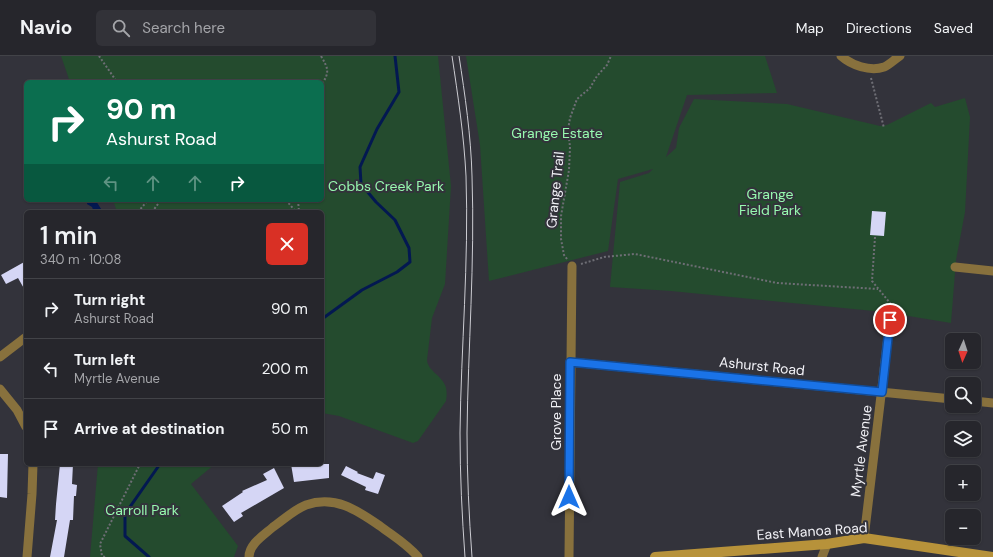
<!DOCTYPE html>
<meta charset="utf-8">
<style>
body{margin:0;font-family:"DM Sans",sans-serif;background:#323238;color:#f1f3f6;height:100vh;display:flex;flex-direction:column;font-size:15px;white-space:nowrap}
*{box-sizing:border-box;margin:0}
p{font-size:13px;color:#a4a5a9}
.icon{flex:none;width:22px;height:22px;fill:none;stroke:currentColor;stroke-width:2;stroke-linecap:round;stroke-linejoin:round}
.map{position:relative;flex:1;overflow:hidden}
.drawer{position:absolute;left:24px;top:154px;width:300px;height:256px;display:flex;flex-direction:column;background:#26262c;border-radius:6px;box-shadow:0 1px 3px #0004,0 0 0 1px #424348}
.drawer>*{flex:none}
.top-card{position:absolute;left:24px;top:24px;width:300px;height:122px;border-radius:6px;box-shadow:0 1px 3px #0004,0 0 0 1px #424348;background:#0b6e4f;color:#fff;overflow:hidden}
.needle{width:26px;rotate:183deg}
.controls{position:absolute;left:945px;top:277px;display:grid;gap:8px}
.controls a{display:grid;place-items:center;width:36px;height:36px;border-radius:6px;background:#26262c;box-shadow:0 1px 3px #0004,0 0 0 1px #424348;font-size:20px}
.pin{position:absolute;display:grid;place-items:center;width:34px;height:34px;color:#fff;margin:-17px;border:2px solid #fff;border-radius:50%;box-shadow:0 1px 4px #0007}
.me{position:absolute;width:44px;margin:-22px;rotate:0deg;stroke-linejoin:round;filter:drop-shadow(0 0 3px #0008)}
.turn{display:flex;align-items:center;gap:14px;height:84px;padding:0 16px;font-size:18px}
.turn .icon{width:52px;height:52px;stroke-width:2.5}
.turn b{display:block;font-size:28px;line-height:34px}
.lanes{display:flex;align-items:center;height:38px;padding:0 16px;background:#0003;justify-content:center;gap:20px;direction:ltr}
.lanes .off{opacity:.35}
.round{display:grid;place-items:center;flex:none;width:42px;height:42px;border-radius:6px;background:#323238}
.head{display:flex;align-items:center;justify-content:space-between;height:68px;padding:0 16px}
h1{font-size:24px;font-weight:600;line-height:30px}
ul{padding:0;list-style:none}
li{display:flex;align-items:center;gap:12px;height:60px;padding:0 16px;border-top:1px solid #424348}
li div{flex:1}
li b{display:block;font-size:15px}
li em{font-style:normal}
header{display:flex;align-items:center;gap:24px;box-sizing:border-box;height:56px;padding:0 20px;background:#26262c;border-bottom:1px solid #424348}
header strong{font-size:19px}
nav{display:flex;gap:22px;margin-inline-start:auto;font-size:14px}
.search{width:280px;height:36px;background:#323238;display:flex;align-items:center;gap:10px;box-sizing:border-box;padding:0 14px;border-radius:6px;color:#a4a5a9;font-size:15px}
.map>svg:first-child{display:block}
</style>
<header>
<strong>Navio</strong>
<div class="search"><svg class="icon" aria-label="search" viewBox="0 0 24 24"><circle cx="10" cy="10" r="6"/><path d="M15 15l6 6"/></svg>Search here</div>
<nav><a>Map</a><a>Directions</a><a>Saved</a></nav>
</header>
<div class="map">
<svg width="993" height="501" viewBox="0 0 993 501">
<rect width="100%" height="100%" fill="#33333b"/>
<!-- green -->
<path fill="#244b2e" d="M61,0h377l13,130 -6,98 -13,34 -5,42c1,11 14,15 18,25 2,4 2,11 1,16l-28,40 -5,2 -74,-27 -17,-3v-201h-205l-4,-12h209v-118h-252z
M466,0h299l12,37 -90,2 -21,62 10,-9 3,-20 15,-29 93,5 93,22 7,-1 44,-22 4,4 30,-9 5,19 -5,95 -9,48 -5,63 -67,-11 -213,-21 -61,-4 10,-105 29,-9 4,-4 -35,10 -10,72 -119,30 -9,-136z
M98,408h117l-24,20 47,62 -4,11h-144z"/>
<!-- water -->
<path fill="#031851" d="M87,144l9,1 7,11h-9l-2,-5 -5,-3z"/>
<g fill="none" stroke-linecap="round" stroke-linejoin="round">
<!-- stream -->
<path stroke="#031851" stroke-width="3" d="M322,263l40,-29 35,-18 13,-10 -1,-14 -14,-28 -19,-18 -15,-18 -1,-17 17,-38 22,-37 -4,-36
M149,501l-24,-21v-22l35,-50"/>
</g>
<!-- building -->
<path fill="#d5d6f5" d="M872,155l14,1 -2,24 -14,-1z
M26,205v31l-8,-14 -12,6 -5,-9z
M0,398h8l-1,44 -7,-1z
M60,408h13l-1,20 5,1 -1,11h-2l-1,24h-3l-6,37h-14l7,-37h-2l1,-16z
M291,408h38v14l-35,4z
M346,410l12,6 -1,1 16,6 3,-7 9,3 -7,19 -13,-4 1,-3 -25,-12z
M274,412l10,20 -43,25 2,3 -9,6 -12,-16 21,-14 -1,-1 25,-11 -4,-6z"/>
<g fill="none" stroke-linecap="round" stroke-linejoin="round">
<!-- path -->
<path stroke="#6e6e75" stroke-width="2" stroke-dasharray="2 2" stroke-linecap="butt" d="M99,0l18,26
M321,0c7,12 9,16 1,28
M871,22l13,50
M286,144l10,12
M298,144l1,12
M138,156l10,-12
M152,156l9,-12
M875,181l-3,44 18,22 -1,8
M567,203l-3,-4 -3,-16v-23l8,-46 1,-23 -2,-17 2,-12 7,-19 13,-11 7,-12 10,-11 4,-9
M581,208l23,-7 31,-3 142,29 101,6
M105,501l-3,-1 -2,-12 40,-80"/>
<!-- street -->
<path stroke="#88713d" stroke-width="9" d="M841,0c10,9 29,16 43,11 5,-2 11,-8 16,-11
M955,211l38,4
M0,301l26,-20
M570,306l382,37
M0,333l17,21 9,17
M974,345l19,2
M864,482l26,-218
M27,501l5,-63 1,-30
M249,501c0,-13 15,-22 24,-30 10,-7 22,-18 33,-22 29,-10 51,5 74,21 13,10 27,18 38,31
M569,501l3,-291
M822,501l5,-13"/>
<!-- secondary -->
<path stroke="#b7923a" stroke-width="10" d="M655,501l172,-13 37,-6 129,19"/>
<!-- tram -->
<path stroke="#ccccd2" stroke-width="1" d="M452,0c6,40 12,80 14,120 3,86 -5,171 -6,257 0,42 2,83 5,124
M459,0c6,39 12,80 13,120 3,86 -4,171 -5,257 0,42 2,83 5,124"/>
</g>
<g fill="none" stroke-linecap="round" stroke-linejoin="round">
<defs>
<path id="route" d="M569,441l1,-135 312,30 8,-72"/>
</defs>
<!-- route casing -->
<use href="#route" stroke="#114b97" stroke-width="10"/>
<!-- route -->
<use href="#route" stroke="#1a73e8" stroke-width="7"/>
</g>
<g text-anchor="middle" stroke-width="4" stroke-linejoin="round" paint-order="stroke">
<!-- park labels -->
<g font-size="14" fill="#97f9af" stroke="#33333b">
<text x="557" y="82">Grange Estate</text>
<text x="386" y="135">Cobbs Creek Park</text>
<text x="770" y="143">Grange<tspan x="770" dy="16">Field Park</tspan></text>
<text x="142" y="459">Carroll Park</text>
</g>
<!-- street labels -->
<g font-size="14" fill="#f1f1f6" stroke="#33333b">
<text transform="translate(555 134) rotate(-84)" y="5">Grange Trail</text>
<text transform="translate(762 310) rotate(6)" y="5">Ashurst Road</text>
<text transform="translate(556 356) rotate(-90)" y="5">Grove Place</text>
<text transform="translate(861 395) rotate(-83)" y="5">Myrtle Avenue</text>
<text transform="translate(812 475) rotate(-4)" y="5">East Manoa Road</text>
</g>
</g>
</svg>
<div class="controls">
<a><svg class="needle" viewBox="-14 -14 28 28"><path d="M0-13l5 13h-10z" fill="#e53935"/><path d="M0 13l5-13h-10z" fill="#a4a5a9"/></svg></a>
<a><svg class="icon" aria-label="search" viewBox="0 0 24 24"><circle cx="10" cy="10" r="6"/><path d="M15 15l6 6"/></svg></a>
<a><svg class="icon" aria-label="layers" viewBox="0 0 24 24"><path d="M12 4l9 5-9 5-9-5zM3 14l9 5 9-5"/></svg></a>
<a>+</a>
<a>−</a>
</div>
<div class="pin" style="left:890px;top:264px;background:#d93025"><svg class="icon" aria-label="arrive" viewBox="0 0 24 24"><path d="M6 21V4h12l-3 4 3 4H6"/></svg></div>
<svg class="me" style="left:569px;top:441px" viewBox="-20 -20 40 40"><path d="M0-17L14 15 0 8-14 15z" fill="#1a73e8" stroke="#fff" stroke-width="4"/></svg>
<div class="top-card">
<div class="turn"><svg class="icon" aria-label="right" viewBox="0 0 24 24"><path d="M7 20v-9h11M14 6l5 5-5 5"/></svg><div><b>90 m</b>Ashurst Road</div></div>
<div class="lanes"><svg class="icon off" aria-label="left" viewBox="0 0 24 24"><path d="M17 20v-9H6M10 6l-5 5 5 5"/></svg><svg class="icon off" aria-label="ahead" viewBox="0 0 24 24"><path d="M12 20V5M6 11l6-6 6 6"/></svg><svg class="icon off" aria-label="ahead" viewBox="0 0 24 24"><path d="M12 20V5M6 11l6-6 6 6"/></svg><svg class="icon" aria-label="right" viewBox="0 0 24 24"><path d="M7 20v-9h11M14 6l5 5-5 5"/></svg></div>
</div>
<section class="drawer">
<div class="head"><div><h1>1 min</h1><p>340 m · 10:08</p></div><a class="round" style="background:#d93025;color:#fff"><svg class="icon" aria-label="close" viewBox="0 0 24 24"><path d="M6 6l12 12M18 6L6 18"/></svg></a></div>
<ul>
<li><svg class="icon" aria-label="right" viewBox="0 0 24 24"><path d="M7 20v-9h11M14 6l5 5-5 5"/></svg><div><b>Turn right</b><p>Ashurst Road</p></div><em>90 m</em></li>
<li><svg class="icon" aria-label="left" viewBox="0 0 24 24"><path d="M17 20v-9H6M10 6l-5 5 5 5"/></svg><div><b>Turn left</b><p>Myrtle Avenue</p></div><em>200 m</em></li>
<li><svg class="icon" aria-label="arrive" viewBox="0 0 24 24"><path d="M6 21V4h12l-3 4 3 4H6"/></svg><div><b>Arrive at destination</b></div><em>50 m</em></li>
</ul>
</section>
</div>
